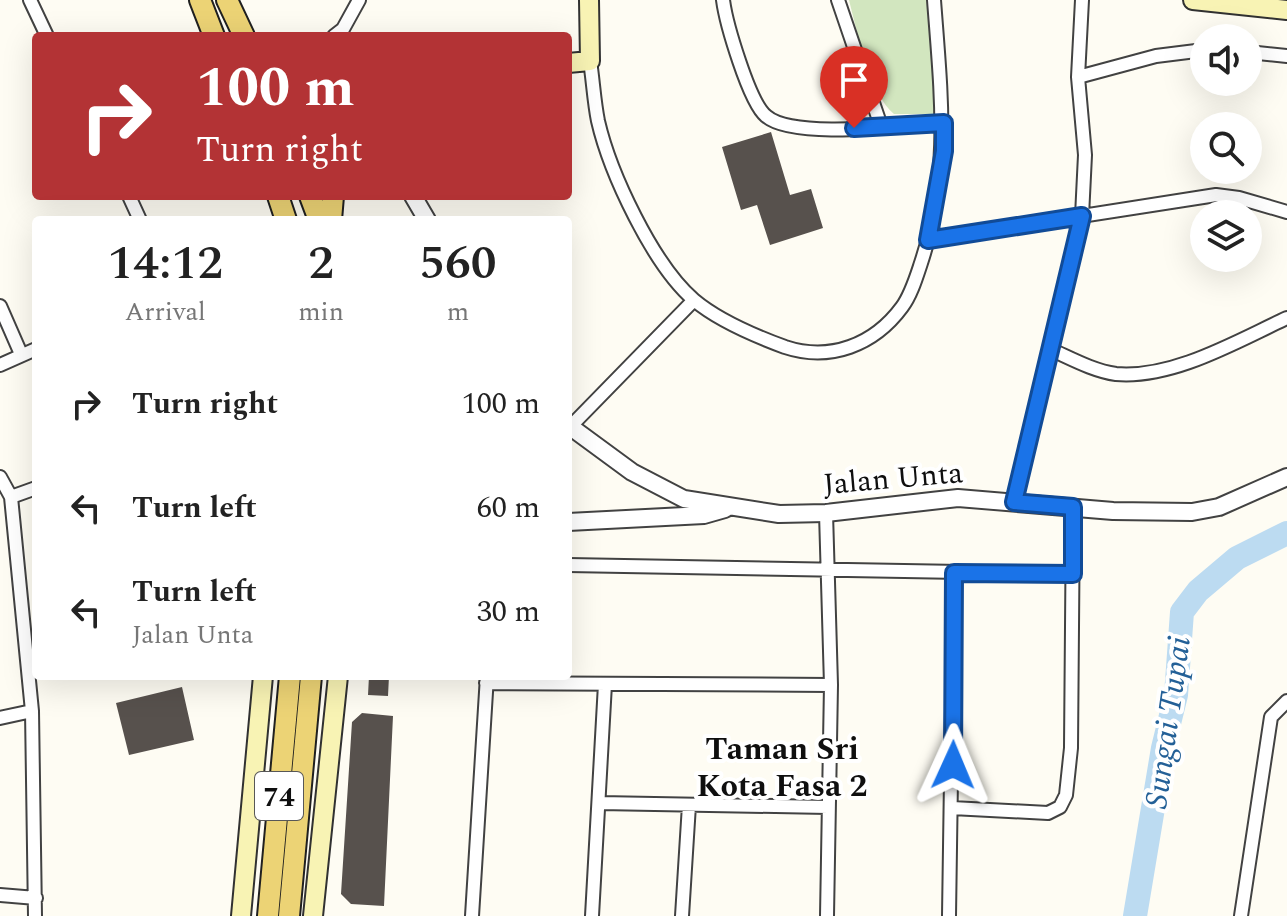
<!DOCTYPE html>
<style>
body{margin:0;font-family:Spectral,serif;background:#f2f2f2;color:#222;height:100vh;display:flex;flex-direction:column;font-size:30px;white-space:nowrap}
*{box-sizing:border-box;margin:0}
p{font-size:26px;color:#767676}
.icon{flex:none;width:44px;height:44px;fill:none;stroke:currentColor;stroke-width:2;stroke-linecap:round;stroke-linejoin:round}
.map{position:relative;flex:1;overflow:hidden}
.drawer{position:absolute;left:32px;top:216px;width:540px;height:464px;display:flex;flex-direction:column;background:#fff;border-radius:8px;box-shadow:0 8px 32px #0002}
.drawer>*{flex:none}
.banner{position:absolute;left:32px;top:32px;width:540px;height:168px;border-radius:8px;box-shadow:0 8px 32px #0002;background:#b33335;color:#fff;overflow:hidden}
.controls{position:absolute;left:1190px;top:24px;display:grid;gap:16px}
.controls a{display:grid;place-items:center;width:72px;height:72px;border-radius:50%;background:#fff;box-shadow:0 8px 32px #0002;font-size:40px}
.pin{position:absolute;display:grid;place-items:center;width:68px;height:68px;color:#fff;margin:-82px -34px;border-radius:50% 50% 50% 0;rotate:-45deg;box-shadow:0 0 8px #0007}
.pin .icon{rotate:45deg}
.me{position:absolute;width:88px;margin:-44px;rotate:1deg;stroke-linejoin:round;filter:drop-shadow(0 0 6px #0008)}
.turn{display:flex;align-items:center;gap:28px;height:168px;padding:0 32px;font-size:36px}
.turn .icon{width:104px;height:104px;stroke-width:2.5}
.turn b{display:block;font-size:56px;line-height:68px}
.eta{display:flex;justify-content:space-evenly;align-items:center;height:136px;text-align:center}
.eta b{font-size:48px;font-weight:600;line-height:56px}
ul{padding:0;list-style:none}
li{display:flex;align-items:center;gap:24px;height:104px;padding:0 32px}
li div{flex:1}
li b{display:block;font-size:30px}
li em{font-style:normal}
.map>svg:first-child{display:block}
</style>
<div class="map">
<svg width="1287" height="916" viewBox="0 0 1287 916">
<rect width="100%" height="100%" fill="#fefcf3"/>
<!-- green -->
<path fill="#d2e6bf" d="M849,0h78l8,114h-41c-24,-20 -37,-83 -45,-114z"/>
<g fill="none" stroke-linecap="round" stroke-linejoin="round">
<!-- river -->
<path stroke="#bcdbf1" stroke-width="24" d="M1135,916l28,-168 13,-53 6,-83 16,-21 39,-33 50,-25"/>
</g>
<!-- building -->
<path fill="#57514d" d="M771,132l19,63 21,-6 12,39 -53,17 -13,-40 -16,5 -19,-63z
M369,676h20l-1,20 -20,-1z
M182,687l12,53 -65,15 -13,-52z
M362,713l31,3 -9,190 -33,-2 -10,-10 11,-172z"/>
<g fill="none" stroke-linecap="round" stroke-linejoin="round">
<defs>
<path id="minor" d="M30,0l17,36
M723,0c3,23 26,102 43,116 27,24 139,9 178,7
M838,0l43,126
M334,36l9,-7 16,-29
M1248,52l39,4
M590,61c3,19 4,40 8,60 12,52 55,144 96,179 25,21 61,36 91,47 45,15 89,-2 117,-40 9,-12 14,-29 19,-44 30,-91 20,-169 13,-263
M1078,77l78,-21 48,-6
M129,196l11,24
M928,240l288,-45 23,3 48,14
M0,306l21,48
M1052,350c20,9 42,21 64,24 57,5 121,-33 171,-56
M0,365l36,-16
M570,427l124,-127
M0,477l11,20 21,214 3,205
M11,497l25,-9
M1014,502l68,-286 3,-61 -7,-78 4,-77
M826,513l5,172 -4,231
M568,565l505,9
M486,683l345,2
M0,718l32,-7
M600,803l228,4
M952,808l96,5 12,-6 6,-12 5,-47 2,-241
M0,895l36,3
M472,916l15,-240
M592,916l13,-232
M682,916l7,-111
M949,916l5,-343
M1241,916l30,-199 16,-16"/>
<path id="tertiary" d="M413,196l14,24
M568,425l64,47 52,27 95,15 47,-1 132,-15 155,13 79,1 27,-5 68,-30
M568,522l136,-7 21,-6"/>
<path id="secondary" d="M1193,0l94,10
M568,63l22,-2 -1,-61
M241,916l22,-240
M313,916l25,-240"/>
<path id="primary" d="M200,0l14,36
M227,0l17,36
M278,196l8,24
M310,196l9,24
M331,220l2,-24
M268,916l22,-240
M289,916l22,-240"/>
</defs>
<!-- minor casing -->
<use href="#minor" stroke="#424242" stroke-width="16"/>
<!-- tertiary casing -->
<use href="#tertiary" stroke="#424242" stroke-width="20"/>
<!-- secondary casing -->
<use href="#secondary" stroke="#313131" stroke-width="22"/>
<!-- primary casing -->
<use href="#primary" stroke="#202020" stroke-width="24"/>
<!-- minor -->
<use href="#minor" stroke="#fff" stroke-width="12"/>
<!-- tertiary -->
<use href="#tertiary" stroke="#fff" stroke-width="16"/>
<!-- secondary -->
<use href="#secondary" stroke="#f8f3b4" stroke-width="18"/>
<!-- primary -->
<use href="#primary" stroke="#ecd375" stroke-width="20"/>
</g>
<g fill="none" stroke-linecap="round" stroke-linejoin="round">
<defs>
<path id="route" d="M854,128l90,-5v28l-16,89 154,-24 -68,286 59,5v67l-119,-1 -1,192"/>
</defs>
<!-- route casing -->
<use href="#route" stroke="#114b97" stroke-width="20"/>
<!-- route -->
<use href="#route" stroke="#1a73e8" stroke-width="14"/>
</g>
<g text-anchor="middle" stroke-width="8" stroke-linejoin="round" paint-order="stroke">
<!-- shield labels -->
<rect fill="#fff" stroke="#575757" stroke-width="2" x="255" y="772" width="48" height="48" rx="6"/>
<g font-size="28" font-weight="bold" fill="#0f0f0f">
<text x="279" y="806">74</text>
</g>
<!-- street labels -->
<g font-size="30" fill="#0f0f0f" stroke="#fff">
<text transform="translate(893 478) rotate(-5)" y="10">Jalan Unta</text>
</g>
<!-- water labels -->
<g font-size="32" font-style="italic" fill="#236097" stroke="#fff">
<text transform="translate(1167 722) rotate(-82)" y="11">Sungai Tupai</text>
</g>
<!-- neighbourhood labels -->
<g font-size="32" font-weight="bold" fill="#0f0f0f" stroke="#fff">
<text x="782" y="759">Taman Sri<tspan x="782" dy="37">Kota Fasa 2</tspan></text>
</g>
</g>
</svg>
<div class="controls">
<a><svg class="icon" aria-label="sound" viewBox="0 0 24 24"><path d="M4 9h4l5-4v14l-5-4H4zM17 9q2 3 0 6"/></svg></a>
<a><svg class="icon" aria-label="search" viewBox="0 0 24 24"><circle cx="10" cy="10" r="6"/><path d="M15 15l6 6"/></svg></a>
<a><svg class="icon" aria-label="layers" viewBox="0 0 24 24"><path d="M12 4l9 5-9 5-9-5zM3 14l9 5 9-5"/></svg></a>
</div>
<div class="pin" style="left:854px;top:128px;background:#d93025"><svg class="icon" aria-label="arrive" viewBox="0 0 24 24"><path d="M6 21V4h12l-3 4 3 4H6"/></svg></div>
<svg class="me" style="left:953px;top:765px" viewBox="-20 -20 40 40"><path d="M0-17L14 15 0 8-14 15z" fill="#1a73e8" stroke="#fff" stroke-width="4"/></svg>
<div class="banner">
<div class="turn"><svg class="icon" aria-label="right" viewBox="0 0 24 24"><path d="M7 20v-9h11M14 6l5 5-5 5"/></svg><div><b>100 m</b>Turn right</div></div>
</div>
<section class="drawer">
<div class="eta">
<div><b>14:12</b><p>Arrival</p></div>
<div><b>2</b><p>min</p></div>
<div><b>560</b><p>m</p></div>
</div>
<ul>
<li><svg class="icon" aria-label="right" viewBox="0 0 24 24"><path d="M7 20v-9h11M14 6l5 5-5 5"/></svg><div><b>Turn right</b></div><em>100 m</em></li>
<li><svg class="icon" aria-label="left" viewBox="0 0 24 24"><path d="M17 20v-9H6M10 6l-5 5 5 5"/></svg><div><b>Turn left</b></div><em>60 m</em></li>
<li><svg class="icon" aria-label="left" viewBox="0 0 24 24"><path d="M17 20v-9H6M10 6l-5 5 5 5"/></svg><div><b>Turn left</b><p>Jalan Unta</p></div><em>30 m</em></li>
</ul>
</section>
</div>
